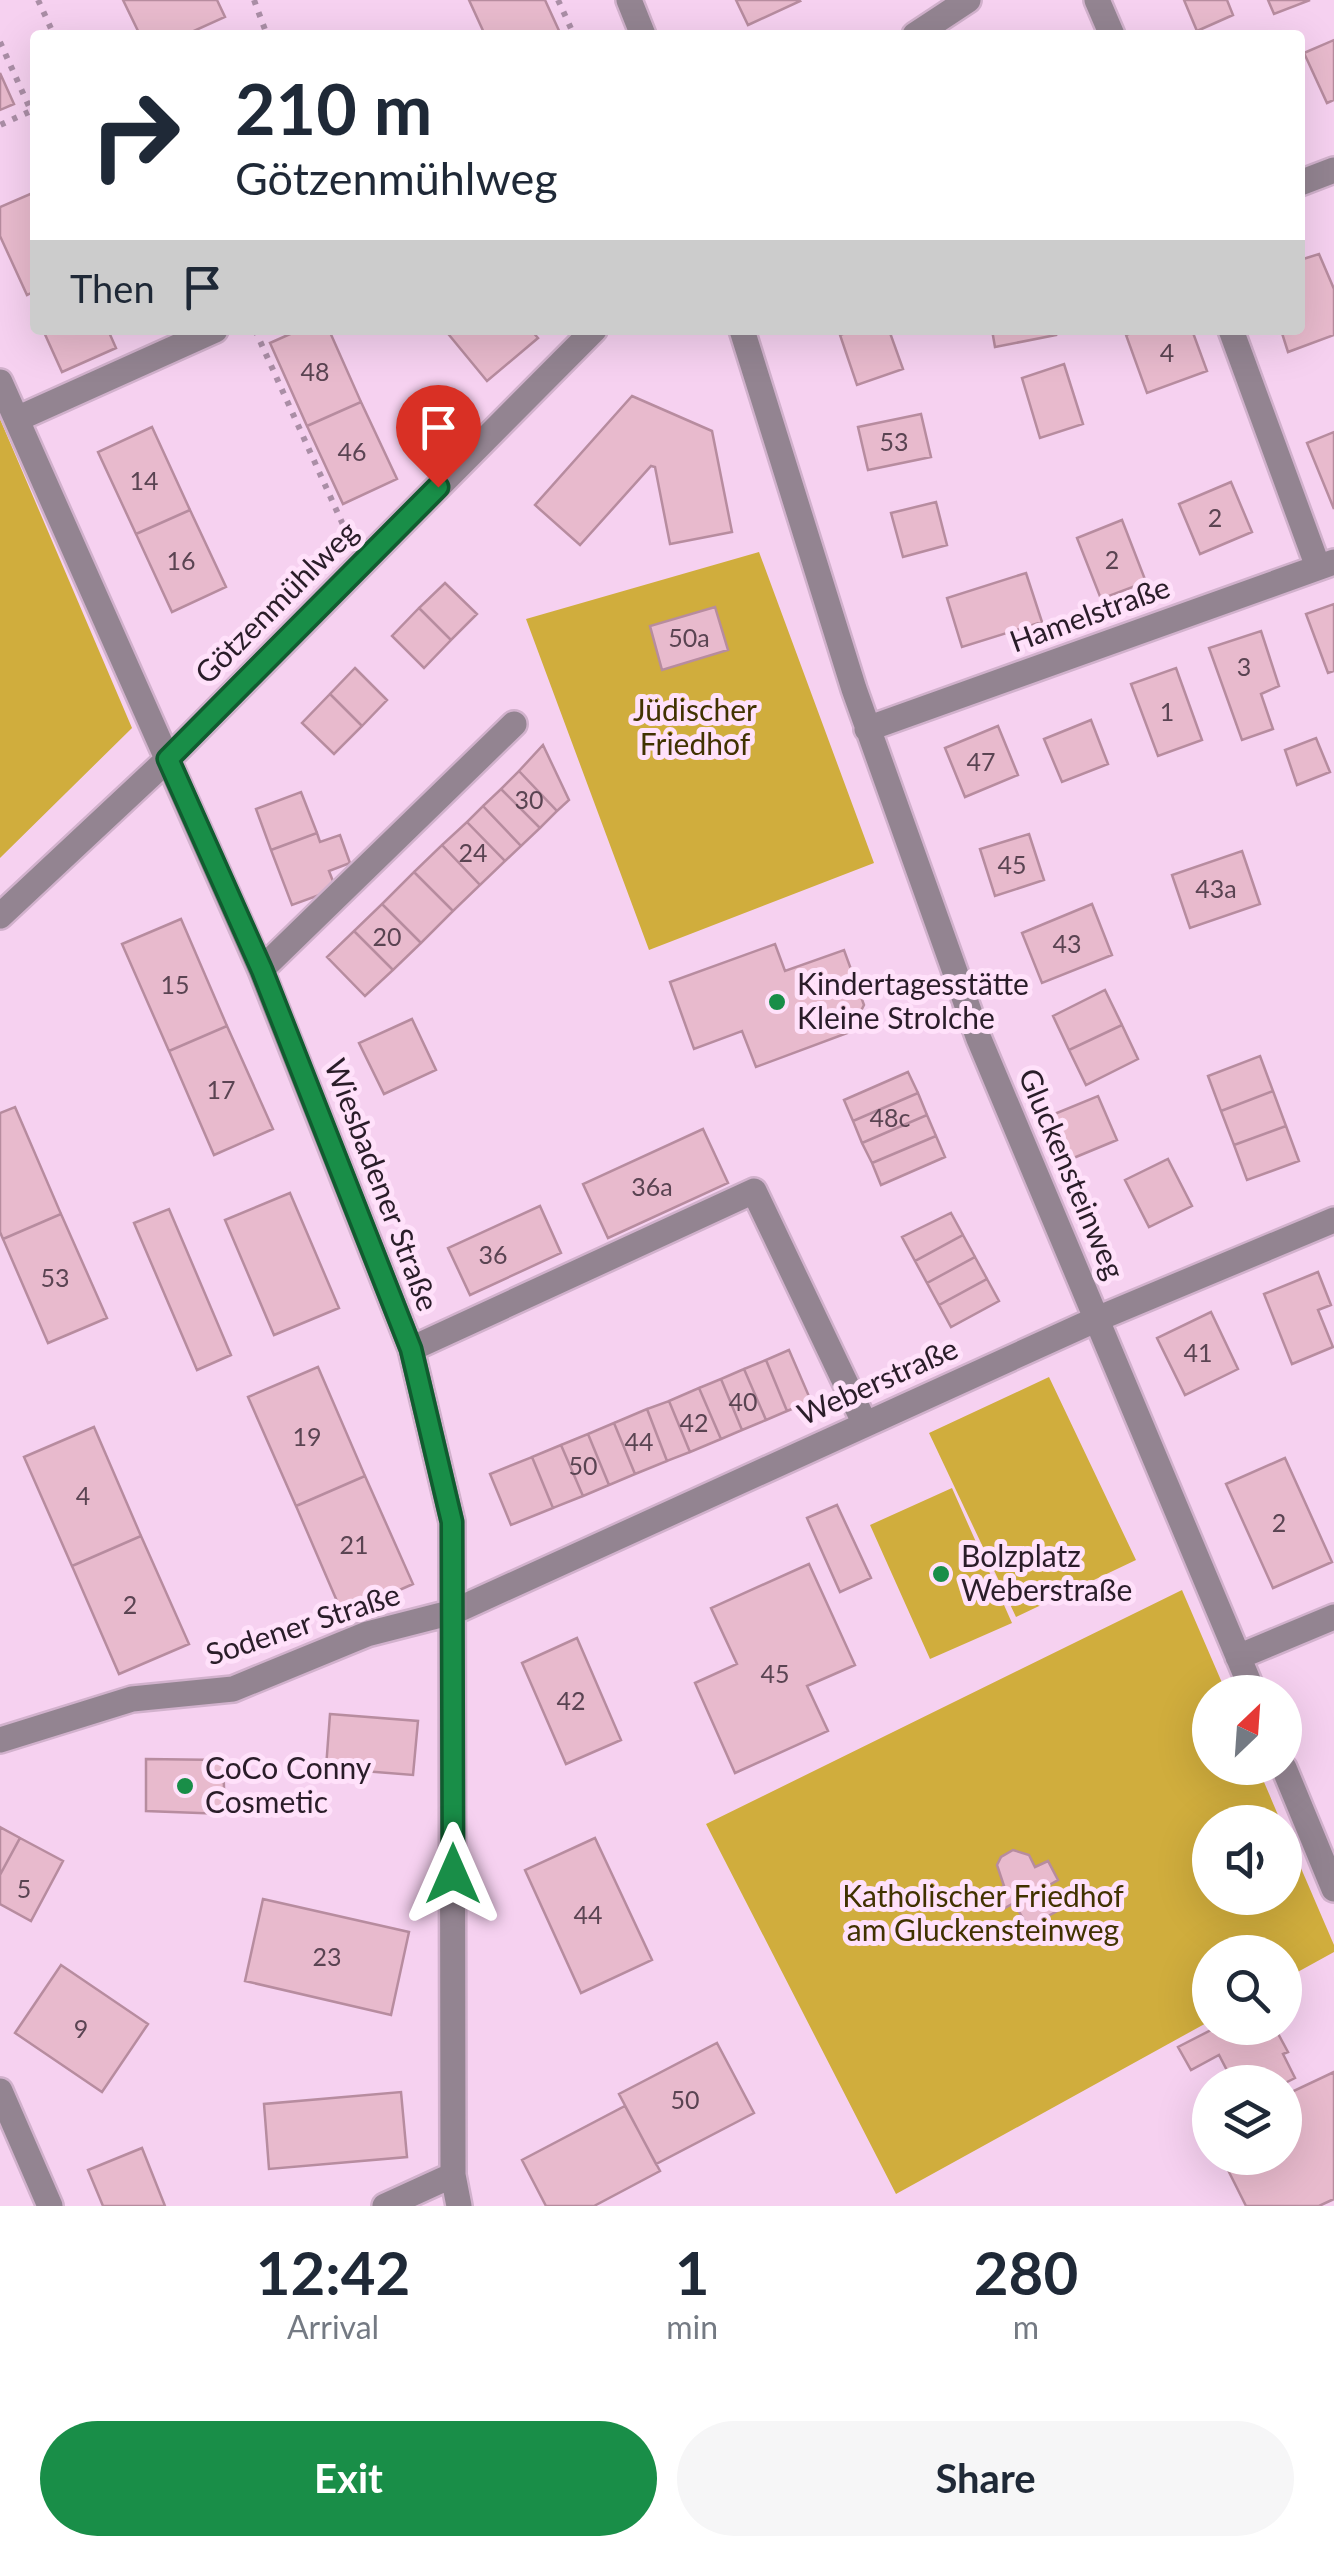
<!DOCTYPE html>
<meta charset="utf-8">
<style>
body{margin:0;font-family:Lato,sans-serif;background:#f6f6f7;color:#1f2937;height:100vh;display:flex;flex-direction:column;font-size:38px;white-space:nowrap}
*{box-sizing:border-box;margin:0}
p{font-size:32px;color:#747a83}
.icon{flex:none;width:55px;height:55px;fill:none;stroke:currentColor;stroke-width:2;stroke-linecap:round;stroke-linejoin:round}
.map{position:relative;height:2206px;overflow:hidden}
.drawer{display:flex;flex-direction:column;background:#fff;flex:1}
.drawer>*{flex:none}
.hud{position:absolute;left:30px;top:30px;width:1275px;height:305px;border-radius:10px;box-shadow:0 10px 40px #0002;background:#fff;color:#1f2937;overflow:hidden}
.needle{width:65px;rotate:25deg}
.buttons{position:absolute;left:1192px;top:1675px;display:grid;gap:20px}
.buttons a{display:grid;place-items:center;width:110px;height:110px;border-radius:50%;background:#fff;box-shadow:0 10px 40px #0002;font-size:50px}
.pin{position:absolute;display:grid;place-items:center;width:85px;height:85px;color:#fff;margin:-102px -42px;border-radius:50% 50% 50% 0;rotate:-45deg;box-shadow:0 0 10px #0007}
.pin .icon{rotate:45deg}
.me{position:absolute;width:110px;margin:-55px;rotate:0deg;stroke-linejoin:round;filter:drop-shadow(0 0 8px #0008)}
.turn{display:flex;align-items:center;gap:35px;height:210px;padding:0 40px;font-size:45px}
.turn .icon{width:130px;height:130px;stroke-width:2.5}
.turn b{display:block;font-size:70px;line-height:85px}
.then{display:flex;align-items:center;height:95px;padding:0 40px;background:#0003;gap:20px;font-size:38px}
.eta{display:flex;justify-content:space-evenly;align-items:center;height:170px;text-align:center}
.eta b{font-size:60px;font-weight:700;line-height:70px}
.action{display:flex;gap:20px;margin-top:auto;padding:20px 40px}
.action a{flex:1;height:115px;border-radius:60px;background:#198e48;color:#fff;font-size:40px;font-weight:700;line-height:115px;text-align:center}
.action a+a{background:#f6f6f7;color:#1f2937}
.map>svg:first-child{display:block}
</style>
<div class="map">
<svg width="1334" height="2206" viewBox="0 0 1334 2206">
<rect width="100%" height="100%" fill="#f6d1f0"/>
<!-- green -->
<path fill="#d0ad3d" d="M0,419l132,309 -132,130z
M759,552l115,311 -225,87 -123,-331z
M1049,1377l87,183 -120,57 -87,-184z
M952,1488l60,135 -82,36 -60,-134z
M1182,1590l44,102h-16v76h48l23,54h-71v76h75v-67l49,114v7l-49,27v-27h-75v69l-314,173 -190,-370z"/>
<!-- building -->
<path fill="#e8bacd" stroke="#b78c9f" stroke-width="2.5" d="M123,0h94l8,17 -40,18h-45z
M469,0h76l16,35h-76z
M736,0h63l1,1 -52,24z
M1184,0h43l6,15 -36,16z
M1268,0h42l-36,14z
M1334,40v60l-7,3 -23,-50z
M0,73l14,31 -14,6z
M35,192v99l-8,4 -27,-59v-29z
M1319,254l15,35v46l-46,17 -7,-22h19v-70z
M43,330h65l8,18 -54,24z
M299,330h30l32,72 -54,24 -37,-83z
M445,330h86l7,8 -51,43z
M853,330h36l14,39 -46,16 -17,-50z
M992,330h63l1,5 -61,12z
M1139,330h53l15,41 -60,22 -21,-58z
M1064,364l19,60 -43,14 -18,-60z
M632,396l80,35 20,101 -62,12 -15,-77 -4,-1 -71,79 -45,-40z
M361,402l36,77 -54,25 -36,-78z
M921,414l10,43 -63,13 -10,-43z
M152,427l38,83 -54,24 -38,-82z
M1334,432v77l-27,-66z
M1231,482l21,50 -52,22 -21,-50z
M936,502l11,43 -44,12 -12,-44z
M190,510l36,77 -54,25 -36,-78z
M1122,520l24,62 -45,17 -24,-61z
M1026,573l16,49 -80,25 -15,-49z
M445,583l32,31 -26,26 -32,-32z
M1334,604v67l-6,2 -22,-59z
M715,607l13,43 -66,20 -12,-44z
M419,608l32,32 -27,28 -32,-32z
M1261,631l18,55 -18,8 12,35 -31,11 -33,-92z
M355,668l32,32 -25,26 -32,-32z
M1176,668l26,72 -44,16 -27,-72z
M330,694l32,32 -28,28 -32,-31z
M1091,720l17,44 -46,18 -18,-43z
M998,726l20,49 -53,22 -20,-49z
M1316,738l14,34 -33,13 -12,-35z
M543,745l26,55 -12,11 -38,-40z
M519,771l38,40 -17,17 -39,-39z
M501,789l39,39 -19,18 -38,-40z
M301,792l16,41 -46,17 -15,-41z
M483,806l38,40 -16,15 -38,-39z
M467,822l38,39 -25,24 -38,-40z
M317,833l3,9 20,-7 10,28 -21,8 7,18 -44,16 -21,-55z
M1029,834l15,46 -49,16 -15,-47z
M442,845l38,40 -27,26 -39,-39z
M1242,851l18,53 -70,24 -18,-53z
M414,872l39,39 -32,32 -39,-39z
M382,904l39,39 -28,27 -39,-39z
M1092,904l20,51 -70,28 -20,-50z
M181,919l46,107 -58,25 -47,-107z
M354,931l39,39 -28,26 -38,-39z
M775,944l10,27 59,-21 20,55 -14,27 -94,35 -14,-36 -48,18 -24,-67z
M1105,990l17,35 -53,25 -16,-34z
M412,1019l24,51 -52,24 -25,-51z
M1122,1025l16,34 -52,26 -17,-35z
M227,1026l46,103 -59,26 -45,-104z
M1260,1056l13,35 -52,20 -13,-35z
M908,1072l10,21 -65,28 -9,-21z
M1273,1091l13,35 -52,19 -13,-34z
M918,1093l9,22 -65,28 -9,-22z
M1098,1096l19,44 -46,19 -19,-44z
M15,1107l46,107 -58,25 -3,-7v-119z
M927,1115l9,21 -64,27 -10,-20z
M1286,1126l13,35 -52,19 -13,-35z
M703,1129l25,54 -120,55 -25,-54z
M936,1136l9,21 -64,28 -9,-22z
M1168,1159l24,47 -43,21 -24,-47z
M290,1193l49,115 -65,27 -49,-115z
M540,1206l21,47 -91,42 -22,-47z
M169,1209l62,146 -34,15 -63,-147z
M951,1213l12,22 -48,26 -13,-24z
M61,1214l46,104 -59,25 -45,-104z
M963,1235l12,22 -48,26 -12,-22z
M975,1257l12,22 -48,26 -12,-22z
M1318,1272l13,33 -13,5 15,37 -41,17 -28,-70z
M987,1279l12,22 -48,26 -12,-22z
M1211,1312l27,57 -53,26 -28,-57z
M789,1350l22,51 -24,10 -21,-51z
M766,1360l21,51 -21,9 -22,-51z
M318,1367l47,109 -69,30 -48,-109z
M744,1369l22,51 -24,10 -21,-51z
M721,1379l21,51 -21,9 -22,-51z
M699,1388l22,51 -31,13 -21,-51z
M669,1401l21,51 -23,9 -20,-52z
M647,1409l20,52 -32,13 -21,-51z
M614,1423l21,51 -26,11 -21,-51z
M94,1427l47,109 -69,30 -48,-109z
M588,1434l21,51 -26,11 -22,-51z
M561,1445l22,51 -30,12 -21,-51z
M532,1457l21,51 -42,17 -21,-51z
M1285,1458l47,104 -59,26 -47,-104z
M365,1476l48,108 -70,31 -47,-109z
M837,1505l34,73 -31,14 -33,-74z
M141,1536l48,108 -70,30 -47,-108z
M809,1564l46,101 -48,21 21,45 -93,42 -40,-90 42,-19 -26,-56z
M577,1638l44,102 -55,24 -44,-101z
M330,1714l88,7 -5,54 -87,-7z
M146,1759l77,1 2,54 -79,-3z
M0,1827l20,11 -20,37z
M20,1838l43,23 -32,60 -31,-17v-29z
M595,1838l57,122 -71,33 -56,-123z
M1013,1850l16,5 6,12 13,-6 10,19 -12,7 13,23 -31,17 -14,-24 -11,6 -10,-17 11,-6 -7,-21 4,-8z
M263,1899l146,33 -18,83 -146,-34z
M61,1965l87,59 -46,68 -87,-59z
M1215,2028h60l13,24 -5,2 12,24 -10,5 -52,-1 -14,-27 -28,15 -13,-23z
M717,2043l37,70 -98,51 -37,-70z
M1334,2072v127l-15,7h-73l-24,-48h63v-63z
M401,2092l6,65 -138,12 -5,-65z
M625,2106l35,65 -66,35h-48l-24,-46z
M142,2148l23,58h-62l-15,-36z"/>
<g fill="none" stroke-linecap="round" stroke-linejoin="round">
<defs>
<path id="minor" d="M629,0l14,35
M1097,0l15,35
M915,35l53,-35
M1300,183l34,-13
M742,330l112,359 125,350 274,653
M1231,330l87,237
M0,382l261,588 150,379 41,173 1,653 6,31
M17,419l198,-89
M867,729l467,-167
M0,916l168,-157 426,-429
M261,970l253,-246
M411,1349l343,-158 111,233
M1238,1657l96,-40
M0,1740l132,-41 101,-10 134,-55 86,-22 644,-293 237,-99
M1284,1768l50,121
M0,2091l50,115
M385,2206l68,-31"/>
</defs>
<!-- minor casing -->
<use href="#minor" stroke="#d1b1cc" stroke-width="30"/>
<!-- path -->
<path stroke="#aa8ea6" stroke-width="6" stroke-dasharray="5 8" stroke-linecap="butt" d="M38,0l16,35
M254,0l13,35
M558,0l16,35
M0,42l31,69 -31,14
M255,330l94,208"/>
<!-- minor -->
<use href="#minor" stroke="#938491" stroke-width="25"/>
</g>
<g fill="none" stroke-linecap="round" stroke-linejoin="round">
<defs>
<path id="route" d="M438,487l-270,272 94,211 149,379 41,173 1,352"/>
</defs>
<!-- route casing -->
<use href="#route" stroke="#105c2f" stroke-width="25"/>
<!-- route -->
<use href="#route" stroke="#198e48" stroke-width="18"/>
</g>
<!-- markers -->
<g fill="#198e48" stroke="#ffe1fa" stroke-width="4">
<circle cx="777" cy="1002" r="10"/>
<circle cx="941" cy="1574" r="10"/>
<circle cx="185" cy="1786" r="10"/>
</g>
<g text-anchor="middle" stroke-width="10" stroke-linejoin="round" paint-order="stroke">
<!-- number labels -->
<g font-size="25" fill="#5a4452">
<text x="1167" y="362">4</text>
<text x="315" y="381">48</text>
<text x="894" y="451">53</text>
<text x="352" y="461">46</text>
<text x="144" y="490">14</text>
<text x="1215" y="527">2</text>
<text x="1112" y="569">2</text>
<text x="181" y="570">16</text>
<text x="689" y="647">50a</text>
<text x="1244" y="676">3</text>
<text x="1167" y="721">1</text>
<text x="981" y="771">47</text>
<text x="529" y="809">30</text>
<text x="473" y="862">24</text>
<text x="1012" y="874">45</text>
<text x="1216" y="898">43a</text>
<text x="387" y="946">20</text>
<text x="1067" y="953">43</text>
<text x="175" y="994">15</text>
<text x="221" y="1099">17</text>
<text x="890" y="1127">48c</text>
<text x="652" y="1196">36a</text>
<text x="493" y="1264">36</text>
<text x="55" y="1287">53</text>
<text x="1198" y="1362">41</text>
<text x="743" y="1411">40</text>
<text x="694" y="1432">42</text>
<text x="307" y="1446">19</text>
<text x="639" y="1451">44</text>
<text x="583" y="1475">50</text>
<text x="83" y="1505">4</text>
<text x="1279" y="1532">2</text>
<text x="354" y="1554">21</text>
<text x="130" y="1614">2</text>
<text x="775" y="1683">45</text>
<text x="571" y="1710">42</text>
<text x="24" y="1898">5</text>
<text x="588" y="1924">44</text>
<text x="327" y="1966">23</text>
<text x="81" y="2038">9</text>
<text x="685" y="2109">50</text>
</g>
<!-- street labels -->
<g font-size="30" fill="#2a1d29" stroke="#ffe1fa">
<text transform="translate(277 603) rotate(-45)" y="10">Götzenmühlweg</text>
<text transform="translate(1090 615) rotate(-20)" y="10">Hamelstraße</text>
<text transform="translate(1071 1174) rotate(67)" y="10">Gluckensteinweg</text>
<text transform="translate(381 1185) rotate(69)" y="10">Wiesbadener Straße</text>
<text transform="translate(878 1382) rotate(-24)" y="10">Weberstraße</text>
<text transform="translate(303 1625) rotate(-18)" y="10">Sodener Straße</text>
</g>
<!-- park labels -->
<g font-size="30" fill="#413200" stroke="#ffe1fa">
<text x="695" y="721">Jüdischer<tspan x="695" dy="34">Friedhof</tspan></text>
<text x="983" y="1907">Katholischer Friedhof<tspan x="983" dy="34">am Gluckensteinweg</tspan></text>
</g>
<!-- poi labels -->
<g font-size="30" fill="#2a1d29" stroke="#ffe1fa" text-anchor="start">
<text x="797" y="995">Kindertagesstätte<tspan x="797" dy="34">Kleine Strolche</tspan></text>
<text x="961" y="1567">Bolzplatz<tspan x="961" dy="34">Weberstraße</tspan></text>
<text x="205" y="1779">CoCo Conny<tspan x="205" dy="34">Cosmetic</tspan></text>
</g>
</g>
</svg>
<div class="buttons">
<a><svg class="needle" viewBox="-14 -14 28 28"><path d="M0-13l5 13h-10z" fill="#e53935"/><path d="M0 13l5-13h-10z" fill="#747a83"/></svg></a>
<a><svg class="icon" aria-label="sound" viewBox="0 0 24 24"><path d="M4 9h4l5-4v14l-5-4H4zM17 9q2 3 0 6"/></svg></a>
<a><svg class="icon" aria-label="search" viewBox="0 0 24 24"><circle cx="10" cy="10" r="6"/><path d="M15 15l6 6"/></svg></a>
<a><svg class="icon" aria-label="layers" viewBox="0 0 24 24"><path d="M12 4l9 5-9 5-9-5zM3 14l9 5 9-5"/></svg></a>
</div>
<div class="pin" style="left:438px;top:487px;background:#d93025"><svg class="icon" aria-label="arrive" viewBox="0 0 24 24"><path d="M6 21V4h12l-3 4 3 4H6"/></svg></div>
<svg class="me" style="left:453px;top:1874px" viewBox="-20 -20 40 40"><path d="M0-17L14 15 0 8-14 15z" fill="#198e48" stroke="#fff" stroke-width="4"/></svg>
<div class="hud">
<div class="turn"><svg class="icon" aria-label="right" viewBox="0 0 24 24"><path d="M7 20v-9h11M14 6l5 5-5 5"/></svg><div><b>210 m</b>Götzenmühlweg</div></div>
<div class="then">Then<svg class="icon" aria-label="arrive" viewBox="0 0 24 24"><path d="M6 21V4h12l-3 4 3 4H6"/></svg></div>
</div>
</div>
<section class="drawer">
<div class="eta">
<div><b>12:42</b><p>Arrival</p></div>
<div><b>1</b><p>min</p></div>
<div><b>280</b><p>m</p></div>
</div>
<div class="action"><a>Exit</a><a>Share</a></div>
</section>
